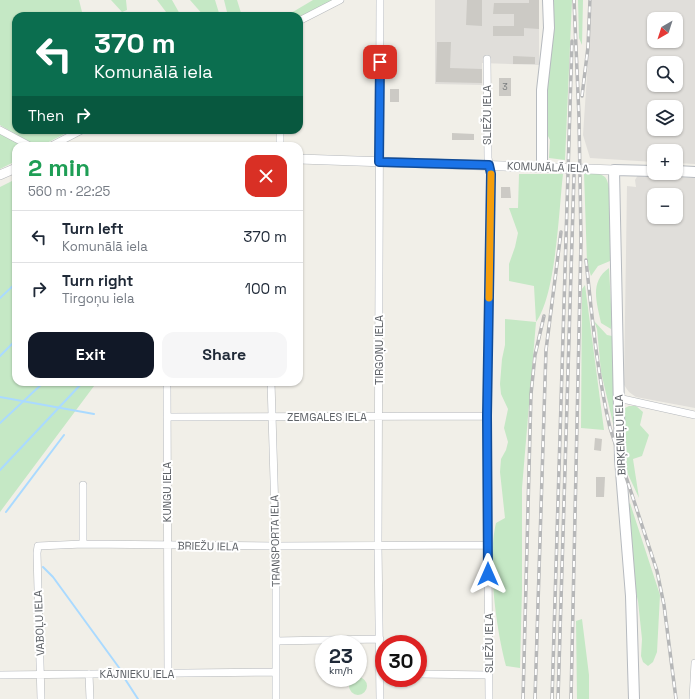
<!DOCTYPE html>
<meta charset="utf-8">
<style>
body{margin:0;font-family:"Space Grotesk",sans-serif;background:#f6f6f7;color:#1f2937;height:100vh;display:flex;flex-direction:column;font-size:15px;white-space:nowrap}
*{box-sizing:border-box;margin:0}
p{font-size:13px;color:#747a83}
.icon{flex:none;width:22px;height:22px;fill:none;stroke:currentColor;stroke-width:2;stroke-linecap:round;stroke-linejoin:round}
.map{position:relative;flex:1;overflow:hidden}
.side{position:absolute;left:12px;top:142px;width:291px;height:244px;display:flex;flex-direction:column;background:#fff;border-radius:12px;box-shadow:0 1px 3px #0004}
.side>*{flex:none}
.top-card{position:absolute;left:12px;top:12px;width:291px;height:122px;border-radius:12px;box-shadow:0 1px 3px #0004;background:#0b6e4f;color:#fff;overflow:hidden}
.needle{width:26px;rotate:219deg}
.fabs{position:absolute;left:647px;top:12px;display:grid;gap:8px}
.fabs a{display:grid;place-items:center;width:36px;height:36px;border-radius:8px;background:#fff;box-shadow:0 1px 3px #0004;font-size:20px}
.speed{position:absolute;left:315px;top:635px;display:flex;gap:8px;font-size:20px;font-weight:700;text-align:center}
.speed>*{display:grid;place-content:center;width:52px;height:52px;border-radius:50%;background:#fff;box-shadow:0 1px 3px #0004;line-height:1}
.speed small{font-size:10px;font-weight:400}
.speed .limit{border:6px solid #d22;background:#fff;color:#111}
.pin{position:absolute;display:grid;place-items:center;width:34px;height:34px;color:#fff;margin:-17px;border-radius:8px;box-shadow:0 2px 6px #0006}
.me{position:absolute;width:44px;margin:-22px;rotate:0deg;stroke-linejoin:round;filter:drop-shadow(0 0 3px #0008)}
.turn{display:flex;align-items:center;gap:14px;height:84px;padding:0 16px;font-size:18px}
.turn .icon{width:52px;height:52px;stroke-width:2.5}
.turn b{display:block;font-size:28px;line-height:34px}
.then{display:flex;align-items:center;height:38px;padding:0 16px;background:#0003;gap:8px;font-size:15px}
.round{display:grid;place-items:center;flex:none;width:42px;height:42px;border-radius:12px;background:#f6f6f7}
.overview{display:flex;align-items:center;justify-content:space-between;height:68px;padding:0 16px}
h1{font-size:24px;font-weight:700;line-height:30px;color:#1e9e55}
.button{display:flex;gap:8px;margin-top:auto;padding:8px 16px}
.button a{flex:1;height:46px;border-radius:12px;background:#111827;color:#fff;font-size:16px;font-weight:700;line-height:46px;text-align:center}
.button a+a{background:#f6f6f7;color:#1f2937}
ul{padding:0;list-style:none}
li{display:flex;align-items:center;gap:12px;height:52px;padding:0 16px;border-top:1px solid #e0e1e3}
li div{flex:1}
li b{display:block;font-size:15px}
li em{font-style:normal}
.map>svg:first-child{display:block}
</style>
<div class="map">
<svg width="695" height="699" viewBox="0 0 695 699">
<rect width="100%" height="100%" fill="#f1efe8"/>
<!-- industrial -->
<path fill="#e0deda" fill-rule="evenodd" d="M435,0h104v65l-57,-2v22l-47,-1z
M592,0h103v164l-19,-1v-12h-22v11l-64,-4 -7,-23zM654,19h22v22h-22zM654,63h22v22h-22zM654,107h22v22h-22z
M638,175l57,3v230l-59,-11 -7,-5 -5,-7 3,-199 9,1 -1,-7zM654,195h22v22h-22z"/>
<!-- green -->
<path fill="#c5e8c5" d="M0,0h79l4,16h-67v114h56l-31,16h-5l-36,-21z
M111,0h15l1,10 -5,2z
M157,0h15l9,16h-12z
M190,0h25l4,13 4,3h-19z
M224,0h13l5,16h-14z
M313,0h21l-35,18v-2h-13z
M552,0h20l-7,160 -16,-2 1,-18 -3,-6v-54z
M578,0h5l-1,45 -3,-7z
M0,133l24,13h-8v15l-16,8z
M584,173c6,0 16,-1 21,4 9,10 5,68 5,84l-12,5 -7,10 -4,-13z
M519,174h44c-4,35 -7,121 -27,148l-14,166v101l-2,79 -14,-2c-10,-38 -19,-105 -10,-143l9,-5 -5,-46 1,-13 5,-9 2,-8 -4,-14 4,-19 -7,-15 -1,-10 2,-25 3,-14v-26l31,3 -2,-36 -25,-5v-17l6,-17 3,-14 -9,-25h9z
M16,179v203h81l-97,130v-325z
M609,268l3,55 -1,6 -10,-6c-4,-20 -12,-41 8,-55z
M585,285l19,145 -23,-2 1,-139z
M594,321l13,14 5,1 4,100 -15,-64 -4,-43z
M629,406h7l7,6 -3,13 9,10 -7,21 -9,3 6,39 -13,-28 -3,-47 2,-15z
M630,503l30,92 -3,57 -4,10 -5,4 -5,-4 -2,-6 1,-17 -4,-38 -6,-25 -5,-70z
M582,619l7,56v24h-12l-1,-78z
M349 686a9 9 0 1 1 18 0a9 9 0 1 1-18 0Z"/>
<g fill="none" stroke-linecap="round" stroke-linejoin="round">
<!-- stream -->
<path stroke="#aadaff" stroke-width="2" d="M0,298l16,-15
M0,356l16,-16
M0,397l94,17
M0,423l44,-41
M0,470l83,-88
M6,512l58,-77
M43,567l10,10 67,92
M125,679l13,20"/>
</g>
<!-- building -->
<path fill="#cccac5" d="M467,0h15v26l-16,-1z
M529,0h10v29l-15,-1v8h-31v-10h21v-12h-21l1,-11h35z
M437,42h14l-1,26 32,1v14l-46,-1z
M513,56l22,1v7h-22z
M499,78h12v18h-12z
M390,89h9v13h-9z
M452,133l22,1v6h-22z
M501,187h9l1,11h-10z
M595,438l7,1 -1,12 -7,-1z
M596,477h9l-1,20h-8z"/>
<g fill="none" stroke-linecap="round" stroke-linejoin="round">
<defs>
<path id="minor" d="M299,21l41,-21
M487,59l1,99 3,16 -4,242 2,283
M0,130l30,16
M280,130v16
M51,146l31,-16
M167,382l1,292
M271,382l5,164v153
M618,398l77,17
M167,417l320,-1
M83,544v-59
M276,641l104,-2
M89,674l1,25
M418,674l71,1
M0,675l274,-3
M41,699l-4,-146 1,-7 45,-2 193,2 212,-1
M380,699l-2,-154 2,-545
M693,699l2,-36"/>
<path id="tertiary" d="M299,159l315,11
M0,175l16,-7"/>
<path id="secondary" d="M542,167v-77l7,-62 -1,-28
M676,171l19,1
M634,699l-3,-103 -11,-137 -6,-289 40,1"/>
</defs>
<!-- minor casing -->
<use href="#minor" stroke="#b5b8bc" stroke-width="8"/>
<!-- tertiary casing -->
<use href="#tertiary" stroke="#b5b8bc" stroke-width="10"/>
<!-- secondary casing -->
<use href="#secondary" stroke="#b6babf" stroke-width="12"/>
<!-- minor -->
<use href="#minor" stroke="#fff" stroke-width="7"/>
<!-- tertiary -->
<use href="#tertiary" stroke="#fff" stroke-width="9"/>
<!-- secondary -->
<use href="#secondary" stroke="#fff" stroke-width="10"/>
<defs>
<path id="rail" d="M582,96l6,-49 2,-47
M586,260c6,56 11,113 24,168l47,143 7,34 12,94
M523,699l8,-305 4,-39 9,-39
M535,699l11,-349 15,-118
M552,699l20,-658
M558,699l16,-524
M571,699l10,-458 -2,-124 -5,-117"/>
</defs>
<!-- rail casing -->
<use href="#rail" stroke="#b6b7b8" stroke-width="3.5"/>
<!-- rail -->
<use href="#rail" stroke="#fff" stroke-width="2" stroke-dasharray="6" stroke-linecap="butt"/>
</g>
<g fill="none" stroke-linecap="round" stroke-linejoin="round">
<defs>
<path id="route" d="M380,62l-1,100 110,3 2,9 -4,242 1,158"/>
</defs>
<!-- route casing -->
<use href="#route" stroke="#114b97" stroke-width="10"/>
<!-- route -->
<use href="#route" stroke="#1a73e8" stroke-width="7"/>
<!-- slow -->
<path stroke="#f59e0b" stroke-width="7" d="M489,298l2,-124"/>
</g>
<g text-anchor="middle" stroke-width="4" stroke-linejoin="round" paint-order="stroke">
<!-- number labels -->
<g font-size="9" fill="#7a7d7f">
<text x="505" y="90">3</text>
</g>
<!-- street labels -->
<g font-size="11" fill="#5f6368" stroke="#fff">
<text transform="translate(487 115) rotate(-90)" y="4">SLIEŽU IELA</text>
<text transform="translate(548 167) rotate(2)" y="4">KOMUNĀLĀ IELA</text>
<text transform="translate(379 350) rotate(-90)" y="4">TIRGOŅU IELA</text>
<text x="327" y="421">ZEMGALES IELA</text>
<text transform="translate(620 435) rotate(-92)" y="4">BIRĶENEĻU IELA</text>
<text transform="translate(167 492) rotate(-90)" y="4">KUNGU IELA</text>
<text transform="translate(275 541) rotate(-91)" y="4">TRANSPORTA IELA</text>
<text transform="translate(208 546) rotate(1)" y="4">BRIEŽU IELA</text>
<text transform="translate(39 623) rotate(-92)" y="4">VABOĻU IELA</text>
<text transform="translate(489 643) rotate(-90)" y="4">SLIEŽU IELA</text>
<text x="137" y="678">KĀJNIEKU IELA</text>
</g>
</g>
</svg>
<div class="fabs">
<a><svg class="needle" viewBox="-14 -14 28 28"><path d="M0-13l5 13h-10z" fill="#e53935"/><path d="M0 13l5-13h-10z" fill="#747a83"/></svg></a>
<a><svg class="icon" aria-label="search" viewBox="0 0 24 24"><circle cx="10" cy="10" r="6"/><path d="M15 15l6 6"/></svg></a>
<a><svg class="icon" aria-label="layers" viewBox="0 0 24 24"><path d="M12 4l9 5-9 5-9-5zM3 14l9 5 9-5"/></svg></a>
<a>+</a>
<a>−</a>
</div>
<div class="speed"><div>23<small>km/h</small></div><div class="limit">30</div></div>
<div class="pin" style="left:380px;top:62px;background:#d93025"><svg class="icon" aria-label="arrive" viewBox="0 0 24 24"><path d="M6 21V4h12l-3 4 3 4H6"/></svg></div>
<svg class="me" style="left:488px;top:574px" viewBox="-20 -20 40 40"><path d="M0-17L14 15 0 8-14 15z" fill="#1a73e8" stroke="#fff" stroke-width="4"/></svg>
<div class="top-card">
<div class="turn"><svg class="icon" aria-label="left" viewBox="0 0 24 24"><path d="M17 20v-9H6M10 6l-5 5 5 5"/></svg><div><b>370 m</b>Komunālā iela</div></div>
<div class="then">Then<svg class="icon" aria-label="right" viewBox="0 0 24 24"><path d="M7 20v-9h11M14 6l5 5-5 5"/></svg></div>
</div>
<section class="side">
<div class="overview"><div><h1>2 min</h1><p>560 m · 22:25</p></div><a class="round" style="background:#d93025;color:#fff"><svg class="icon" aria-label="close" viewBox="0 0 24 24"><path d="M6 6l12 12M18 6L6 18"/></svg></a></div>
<ul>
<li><svg class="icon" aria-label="left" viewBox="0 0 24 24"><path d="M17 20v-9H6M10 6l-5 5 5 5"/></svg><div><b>Turn left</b><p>Komunālā iela</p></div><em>370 m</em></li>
<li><svg class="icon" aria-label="right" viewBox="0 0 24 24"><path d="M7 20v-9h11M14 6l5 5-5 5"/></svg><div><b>Turn right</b><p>Tirgoņu iela</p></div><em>100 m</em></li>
</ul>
<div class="button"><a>Exit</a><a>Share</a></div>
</section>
</div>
